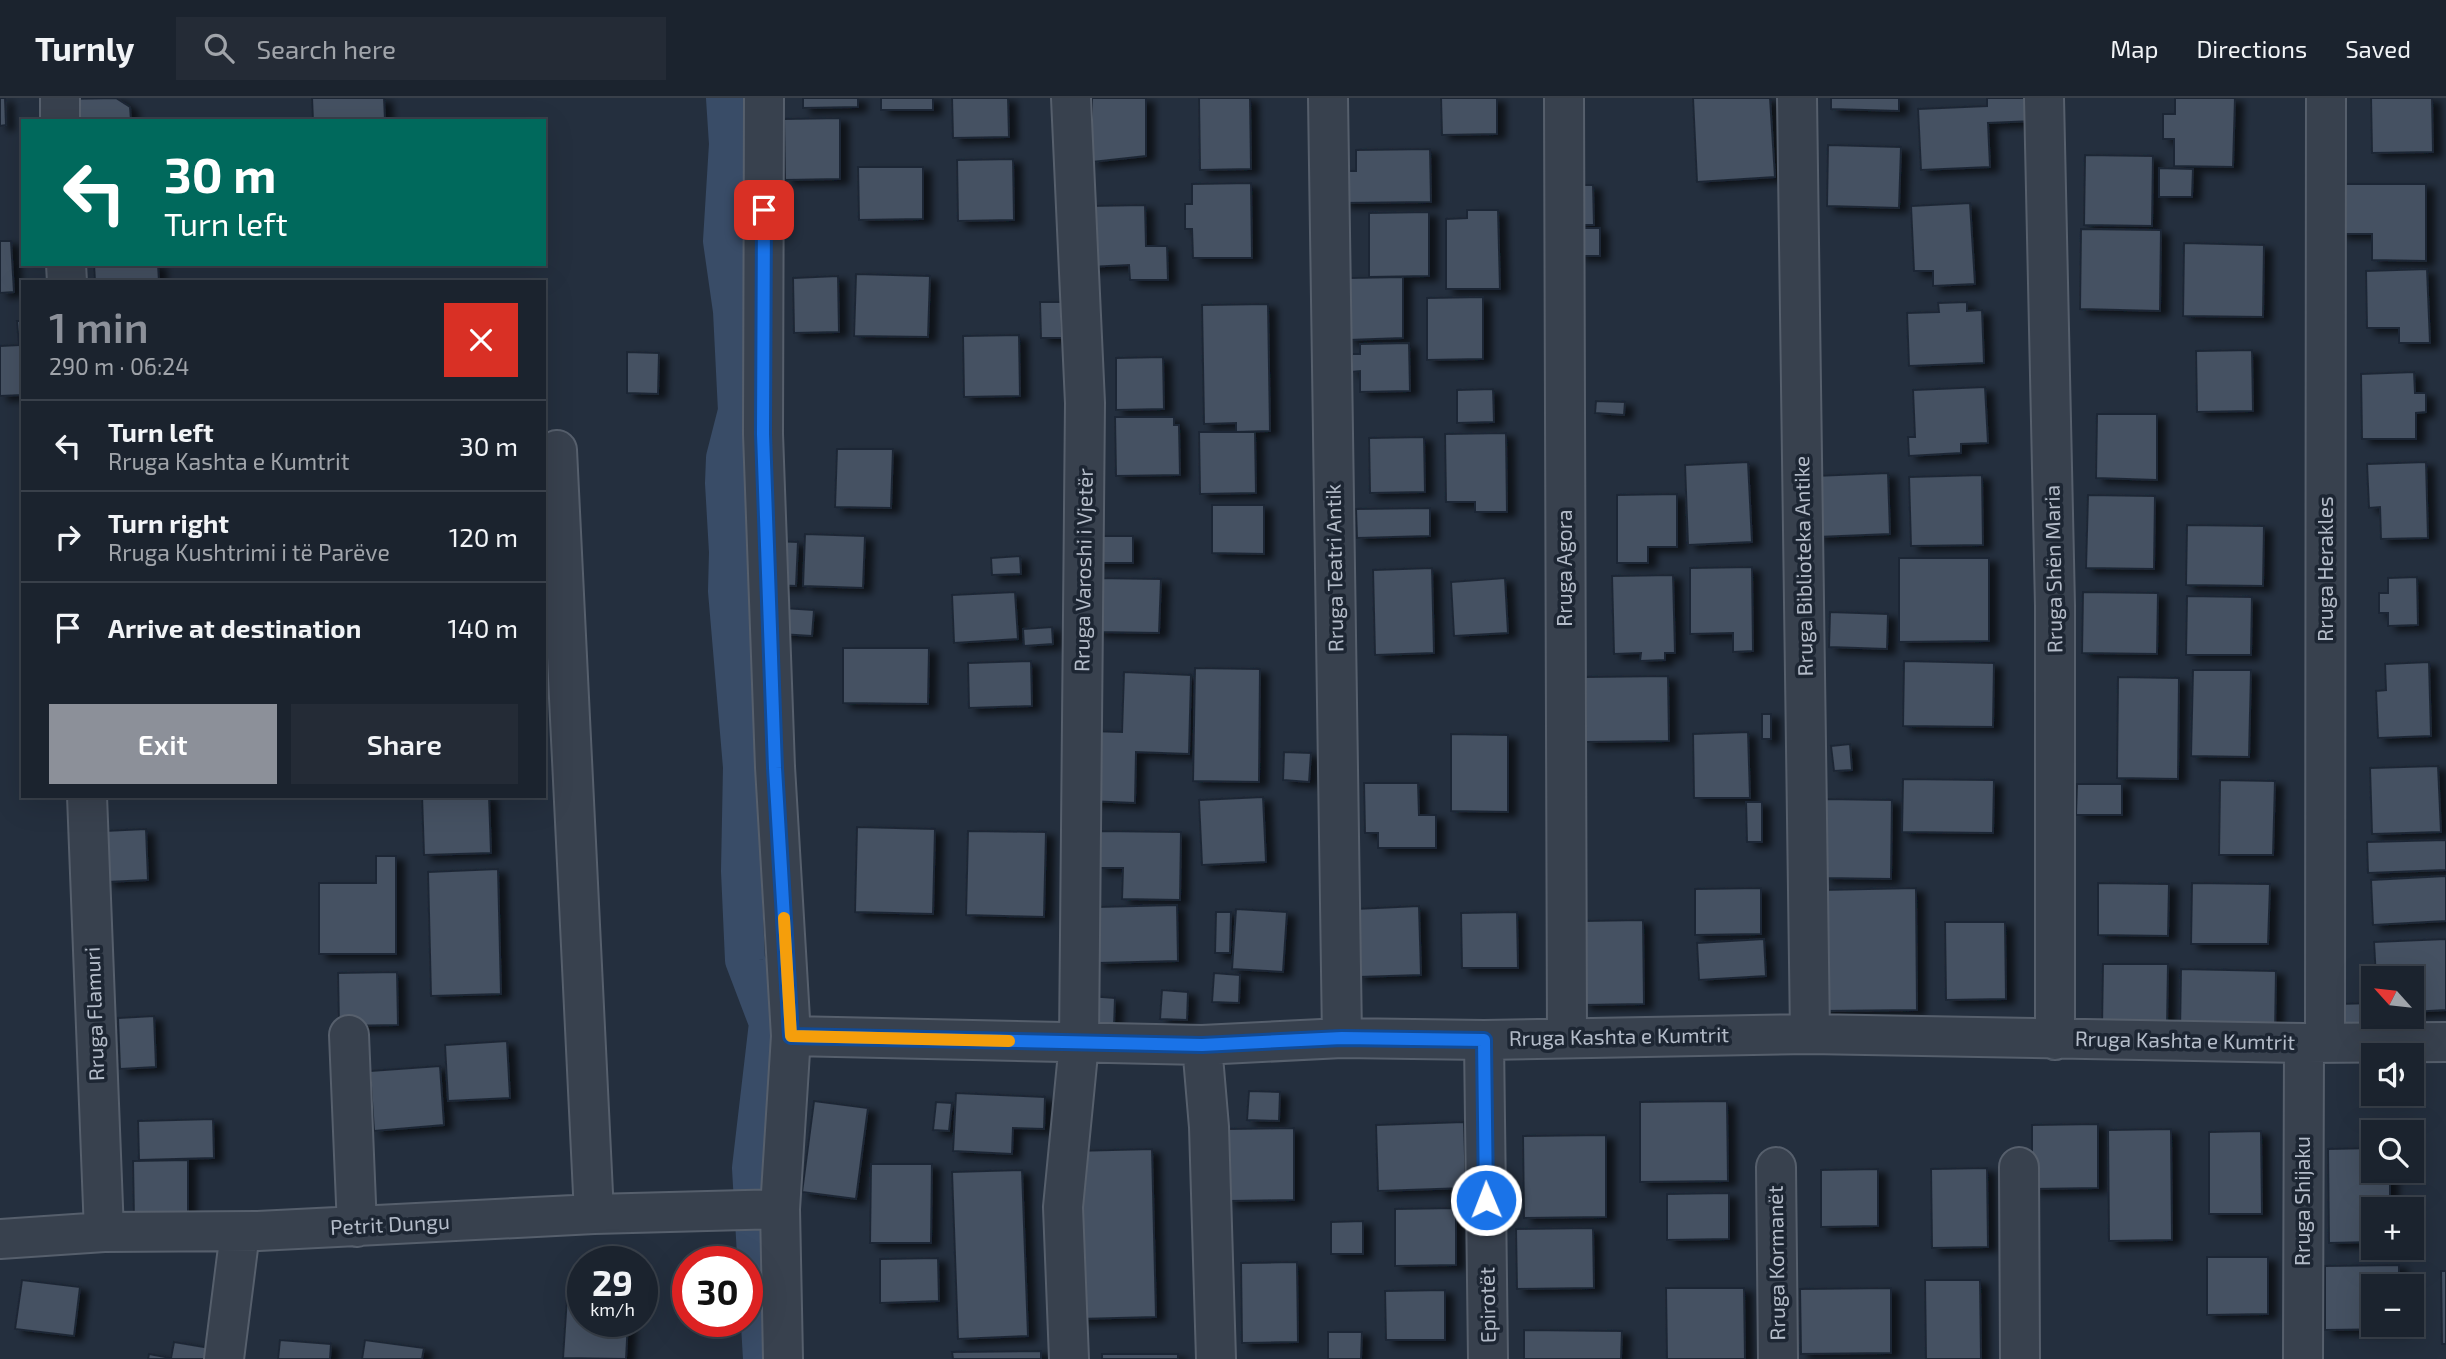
<!DOCTYPE html>
<meta charset="utf-8">
<style>
body{margin:0;font-family:"Exo 2",sans-serif;background:#242b36;color:#f1f3f6;height:100vh;display:flex;flex-direction:column;font-size:26px;white-space:nowrap}
*{box-sizing:border-box;margin:0}
p{font-size:23px;color:#a0a4aa}
.icon{flex:none;width:38px;height:38px;fill:none;stroke:currentColor;stroke-width:2;stroke-linecap:round;stroke-linejoin:round}
.map{position:relative;flex:1;overflow:hidden}
.details{position:absolute;left:21px;top:182px;width:525px;height:518px;display:flex;flex-direction:column;background:#1b232e;border-radius:0px;box-shadow:0 7px 28px #0002,0 0 0 2px #39404a}
.details>*{flex:none}
.top-card{position:absolute;left:21px;top:21px;width:525px;height:147px;border-radius:0px;box-shadow:0 7px 28px #0002,0 0 0 2px #39404a;background:#00695c;color:#fff;overflow:hidden}
.needle{width:46px;rotate:297deg}
.fabs{position:absolute;left:2361px;top:868px;display:grid;gap:14px}
.fabs a{display:grid;place-items:center;width:63px;height:63px;border-radius:0px;background:#1b232e;box-shadow:0 7px 28px #0002,0 0 0 2px #39404a;font-size:35px}
.speed{position:absolute;left:567px;top:1148px;display:flex;gap:14px;font-size:35px;font-weight:700;text-align:center}
.speed>*{display:grid;place-content:center;width:91px;height:91px;border-radius:50%;background:#1b232e;box-shadow:0 7px 28px #0002,0 0 0 2px #39404a;line-height:1}
.speed small{font-size:18px;font-weight:400}
.speed .limit{border:10px solid #d22;background:#fff;color:#111}
.pin{position:absolute;display:grid;place-items:center;width:60px;height:60px;color:#fff;margin:-30px;border-radius:14px;box-shadow:0 4px 10px #0006}
.me{position:absolute;width:77px;margin:-38px;rotate:359deg;stroke-linejoin:round;filter:drop-shadow(0 0 5px #0008)}
.turn{display:flex;align-items:center;gap:24px;height:147px;padding:0 28px;font-size:32px}
.turn .icon{width:91px;height:91px;stroke-width:2.5}
.turn b{display:block;font-size:49px;line-height:60px}
.round{display:grid;place-items:center;flex:none;width:74px;height:74px;border-radius:0px;background:#242b36}
.summary{display:flex;align-items:center;justify-content:space-between;height:119px;padding:0 28px}
h1{font-size:42px;font-weight:600;line-height:52px;color:#8c9099}
.primary-button{display:flex;gap:14px;margin-top:auto;padding:14px 28px}
.primary-button a{flex:1;height:80px;border-radius:0px;background:#8c9099;color:#fff;font-size:28px;font-weight:600;line-height:80px;text-align:center}
.primary-button a+a{background:#242b36;color:#f1f3f6}
ul{padding:0;list-style:none}
li{display:flex;align-items:center;gap:21px;height:91px;padding:0 28px;border-top:2px solid #39404a}
li div{flex:1}
li b{display:block;font-size:26px}
li em{font-style:normal}
header{display:flex;align-items:center;gap:42px;box-sizing:border-box;height:98px;padding:0 35px;background:#1b232e;border-bottom:2px solid #39404a}
header strong{font-size:33px}
nav{display:flex;gap:38px;margin-inline-start:auto;font-size:24px}
.search{width:490px;height:63px;background:#242b36;display:flex;align-items:center;gap:18px;box-sizing:border-box;padding:0 24px;border-radius:0px;color:#a0a4aa;font-size:26px}
.map>svg:first-child{display:block}
</style>
<header>
<strong>Turnly</strong>
<div class="search"><svg class="icon" aria-label="search" viewBox="0 0 24 24"><circle cx="10" cy="10" r="6"/><path d="M15 15l6 6"/></svg>Search here</div>
<nav><a>Map</a><a>Directions</a><a>Saved</a></nav>
</header>
<div class="map">
<svg width="2446" height="1261" viewBox="0 0 2446 1261">
<defs>
<filter id="shadow"><feDropShadow dx="8" dy="4.5" stdDeviation="3.5" flood-color="#0009"/></filter>
</defs>
<rect width="100%" height="100%" fill="#242f3e"/>
<g fill="none" stroke-linecap="round" stroke-linejoin="round">
<!-- canal -->
<path stroke="#394c67" stroke-width="40" d="M726,0l3,46 -6,97 10,70 5,100 -12,47 -1,25 4,69 -1,39 15,176 -2,104 4,89 24,63 -17,145 11,191"/>
</g>
<!-- building -->
<path fill="#455162" stroke="#1f2835" stroke-width="2" filter="url(#shadow)" d="M0,0h5l1,27 -6,1z
M116,0l14,9 1,14h-66l-1,-22z
M312,0h72l1,22 -72,1z
M803,0h55v9l-55,1z
M881,0h52v12h-52z
M952,0h56l1,39 -56,1z
M1092,0h54v58l-54,6z
M1199,0h51l1,71 -51,1z
M1441,0h56v36l-55,1z
M1693,0h77l5,79 -78,5z
M1831,0h68v13l-68,-2z
M1987,0h48v23l-47,2 2,44 -69,3 -3,-61 69,-3z
M2175,0h60l-2,69 -59,-1v-27h-11v-25h12z
M2371,0h61l1,54 -61,1z
M840,20v61l-55,1 -1,-61z
M1828,47l73,2 -2,61 -72,-2z
M1430,51l1,53 -89,1 -1,-32h15v-21z
M2085,57l68,1 -1,70 -68,-1z
M1013,61l1,61 -56,1 -1,-61z
M858,69h65v52l-64,1z
M2159,70l34,1 -1,28h-33z
M1251,85l1,75h-59l-1,-29h-7v-25h7v-20z
M2329,86h97v77l-54,-1v-26h-32z
M1576,87h17l1,40h-17z
M1970,105l5,81 -42,2v-15h-19l-3,-65z
M1145,107l1,41h21l1,34h-38l-1,-15 -41,2 -1,-61z
M1467,112h31l2,79h-54v-70l21,-1z
M1429,114v64l-60,1v-64z
M1578,130h22v28h-22z
M2081,131l80,1 -1,81 -80,-2z
M0,143h11l3,51 -14,1z
M2184,145l80,2 -1,72 -80,-1z
M94,166h64l1,18h-64z
M2427,171l3,74h-31v-15h-32l-1,-57z
M856,176l74,2 -2,61 -74,-1z
M838,178l1,56 -45,1 -1,-55z
M1403,179v61l-55,2 -1,-62z
M1483,199v62l-56,1v-62z
M1040,204h21l1,36h-21z
M1967,204v9l15,-1 2,53 -75,3 -2,-53 32,-1 -1,-9z
M1268,206l2,127 -34,1v-9l-32,1 -2,-119z
M17,223h6v74l-23,1v-50l19,-1z
M1019,237l1,61 -56,1 -1,-61z
M1409,245l1,48 -50,1v-21l-9,1 1,-18h8v-10z
M2252,252l1,61 -56,1 -1,-61z
M627,254l32,1 -1,41 -31,-1z
M1163,259l1,52 -48,1v-52z
M2414,274l1,21h11v19l-10,1v26h-54l-1,-65z
M1985,289l3,56 -27,1v9l-52,3 -1,-19h7l-2,-47z
M1493,291l1,33 -37,1v-33z
M1596,303l29,1 -1,13 -29,-2z
M2097,316h60v66l-61,-2z
M1115,319h59v8h5l1,50 -64,1z
M1199,334h56l1,61 -56,1z
M1506,335l1,79h-32v-10h-29l-1,-68z
M1424,339l1,55 -55,1 -1,-55z
M837,351h56l-2,59 -56,-1z
M1748,364l4,80 -64,3 -3,-80z
M2426,364l2,76 -47,1 -1,-32 -11,1 -2,-44z
M1888,375l2,61 -73,3 -3,-61z
M1982,377l1,70 -72,1 -2,-69z
M1677,396v53h-29v16h-31v-68z
M2088,397l67,1 -1,73 -68,-1z
M1212,407h52v49l-52,-1z
M1430,410v28l-73,2 -1,-29z
M2187,427l77,1 -1,60 -77,-1z
M805,436l60,2 -2,52 -60,-2z
M1091,438h42v27h-42z
M773,443l25,1 -2,44 -24,-1z
M1020,458l1,18 -29,1 -1,-17z
M1899,460h90v83l-90,1z
M1752,469l1,84 -20,1v-19l-43,1v-66z
M1432,470l2,85 -59,2 -2,-85z
M1673,477l2,78h-10v7l-25,1 1,-8 -27,1 -2,-78z
M2417,479l1,48 -30,1v-13h-9v-20h9v-15z
M1097,480l64,1 -2,54 -63,-1z
M1505,480l3,55 -54,3 -3,-54z
M1015,494l3,47 -64,4 -2,-48z
M2083,494l75,1 -1,61 -75,-1z
M2187,498l65,1 -1,58h-65z
M783,510l31,2 -2,26 -32,-2z
M1830,514l58,2 -1,35 -58,-2z
M1052,529l1,17 -29,2 -1,-17z
M843,550h86l-1,56 -85,-1z
M1031,563l1,45 -63,2 -1,-45z
M1904,563l90,2 -1,64 -90,-1z
M2429,564l2,74 -53,2 -2,-47 10,-1 -1,-26z
M1195,570l65,1 -1,113 -66,-1z
M2193,572h58l-2,87 -58,-1z
M1124,574l67,3 -2,79 -53,-2 -1,51 -48,-2 2,-70 33,1z
M1668,578l1,65 -83,1 -1,-65z
M2118,579l61,1 -1,101 -61,-1z
M1762,616h9v25h-9z
M1748,634l2,66h-56l-1,-64z
M1451,636l57,1v77l-57,-1z
M1850,646l2,26 -18,1 -3,-25z
M1284,654l27,1 -2,29 -26,-2z
M2438,668l3,66 -69,2 -2,-66z
M1903,681l91,1 -1,53 -91,-1z
M2220,682l55,1 -2,74h-54z
M1364,685h54l1,32h17v33h-58v-15h-13z
M2077,686h45v31h-46z
M422,698h67l2,57 -67,2z
M1263,699l3,65 -64,3 -3,-65z
M1826,701l66,1 -1,79 -67,-1z
M1746,704h16v40h-15z
M857,729l78,2 -2,85 -78,-2z
M146,731l2,51 -41,2 -3,-51z
M968,733l78,1 -2,85 -78,-2z
M1100,733l81,1 -1,68 -58,-1 1,-31h-24z
M2446,742v30l-78,3 -1,-31z
M376,758h20v98h-77v-71h57z
M498,771l3,125 -70,2 -3,-124z
M2446,778v45l-73,4 -2,-45z
M2098,785l71,1 -1,52 -70,-1z
M2192,785l78,1 -2,60h-77z
M1761,790v46l-66,1v-46z
M1916,790l1,122 -95,1 -1,-121z
M1177,807l1,56 -81,2 -1,-56z
M1419,808l2,69 -63,2 -3,-68z
M1236,811l51,3 -4,60 -51,-3z
M1216,814h15l-1,41h-15z
M1517,814l1,56h-56l-1,-55z
M1643,822l1,84 -61,1 -1,-84z
M1945,824h60l1,77 -60,1z
M1764,841l2,37 -67,4 -2,-37z
M2446,841v71l-34,2v-34h-36l-2,-36z
M2103,866h65l-1,63 -65,-1z
M2181,871l95,2 -1,62 -95,-1z
M397,874l1,53 -59,1 -1,-53z
M1214,875l26,2 -1,28 -27,-1z
M1162,892l26,2 -1,28 -27,-1z
M1089,898l26,2 -1,28 -27,-2z
M2373,905v14h5v18h-41v-31z
M154,918l2,51 -36,2 -2,-51z
M507,943l3,57 -62,3 -3,-56z
M440,968l4,59 -70,6 -4,-60z
M1249,993l31,1 -1,29 -32,-1z
M956,995l89,4 -1,32 -31,-1 -1,26 -59,-3z
M814,1003l54,7 -12,91 -54,-7z
M1727,1003l1,80 -88,1v-80z
M936,1004l16,1 -3,28 -16,-1z
M213,1021l1,39 -75,2 -1,-39z
M1464,1024l2,66 -88,3 -2,-66z
M2098,1026v64l-66,1v-64z
M1294,1030v72l-66,1v-72z
M2171,1031l1,111 -63,1 -1,-111z
M2261,1033l1,83h-53v-82z
M1606,1037v82l-82,1 -1,-82z
M2373,1050v23h17v38h-17v33l-44,1 -1,-94z
M1152,1051l4,168 -78,2 -5,-168z
M188,1062v60l-54,1 -1,-60z
M871,1066h61l-1,79h-61z
M1987,1070l1,79 -56,1 -1,-79z
M1878,1071v57l-57,1v-57z
M1022,1072l6,166 -70,3 -6,-167z
M1729,1095v46l-62,1v-46z
M1456,1110v57l-61,1v-57z
M1363,1123v33h-32v-32z
M1593,1130l1,60 -77,1 -1,-60z
M2207,1159h61v57l-61,1z
M938,1160l1,43 -59,2v-44z
M1297,1164l1,80 -56,1 -1,-80z
M2399,1167v21h-26v39h27v4l-75,1v-64z
M2441,1173h5v73h-4z
M22,1182l58,7 -6,49 -59,-7z
M1925,1182h55l1,79h-55z
M1666,1190h78l1,71h-78z
M1891,1190v65l-90,1 -1,-65z
M1445,1192v50h-59l-1,-49z
M567,1199h16v24h45l-2,38 -63,-1z
M1524,1232l98,1 -1,28h-97z
M1328,1234h34l-1,27h-33z
M280,1242l51,4 -1,15h-52z
M365,1242l59,8 -2,11h-60z
M174,1244l36,6 -2,11h-60l1,-5 22,4z
M1041,1253v8h-88l-1,-7z
M1102,1256h76v5h-76z"/>
<g fill="none" stroke-linecap="round" stroke-linejoin="round">
<defs>
<path id="minor" d="M60,0v23
M764,0l-1,336 12,333 16,269 -11,173 3,150
M1328,0l14,940
M1564,0l3,939
M1797,0l13,936
M2044,0l11,508v434
M66,166l1,18
M557,352l37,764
M87,698l17,436
M349,937l8,192
M791,938l411,9 140,-7 142,2 326,-6 494,9 142,-1
M1484,942l4,319
M2325,942l1,-942
M1202,947l7,82 7,232
M1776,1069l2,192
M2019,1069l1,192
M0,1141l104,-7 154,-1 336,-17 186,-5
M224,1261l16,-127
M1069,1261l-6,-152 16,-164 6,-640 -14,-305
M2303,1261l1,-316"/>
</defs>
<!-- minor casing -->
<use href="#minor" stroke="#565f6c" stroke-width="42"/>
<!-- minor -->
<use href="#minor" stroke="#38414e" stroke-width="38"/>
</g>
<g fill="none" stroke-linecap="round" stroke-linejoin="round">
<defs>
<path id="route" d="M764,112l-1,224 12,334 16,268 411,9 140,-7 142,2 2,160"/>
</defs>
<!-- route casing -->
<use href="#route" stroke="#114b97" stroke-width="18"/>
<!-- route -->
<use href="#route" stroke="#1a73e8" stroke-width="12"/>
<!-- slow -->
<path stroke="#f59e0b" stroke-width="12" d="M784,820l7,118 218,5"/>
</g>
<g text-anchor="middle" stroke-width="7" stroke-linejoin="round" paint-order="stroke">
<!-- street labels -->
<g font-size="21" fill="#b4bcc9" stroke="#1d2633">
<text transform="translate(1804 468) rotate(-91)" y="7">Rruga Biblioteka Antike</text>
<text transform="translate(1335 470) rotate(-91)" y="7">Rruga Teatri Antik</text>
<text transform="translate(1565 470) rotate(-90)" y="7">Rruga Agora</text>
<text transform="translate(2054 471) rotate(-91)" y="7">Rruga Shën Maria</text>
<text transform="translate(2326 471) rotate(-90)" y="7">Rruga Herakles</text>
<text transform="translate(1084 472) rotate(-89)" y="7">Rruga Varoshi i Vjetër</text>
<text transform="translate(95 916) rotate(-92)" y="7">Rruga Flamuri</text>
<text transform="translate(1619 939) rotate(-1)" y="7">Rruga Kashta e Kumtrit</text>
<text transform="translate(2185 943) rotate(1)" y="7">Rruga Kashta e Kumtrit</text>
<text transform="translate(2303 1103) rotate(-90)" y="7">Rruga Shijaku</text>
<text transform="translate(390 1127) rotate(-3)" y="7">Petrit Dungu</text>
<text transform="translate(1777 1165) rotate(-91)" y="7">Rruga Kormanët</text>
<text transform="translate(1488 1207) rotate(-91)" y="7">Epirotët</text>
</g>
</g>
</svg>
<div class="fabs">
<a><svg class="needle" viewBox="-14 -14 28 28"><path d="M0-13l5 13h-10z" fill="#e53935"/><path d="M0 13l5-13h-10z" fill="#a0a4aa"/></svg></a>
<a><svg class="icon" aria-label="sound" viewBox="0 0 24 24"><path d="M4 9h4l5-4v14l-5-4H4zM17 9q2 3 0 6"/></svg></a>
<a><svg class="icon" aria-label="search" viewBox="0 0 24 24"><circle cx="10" cy="10" r="6"/><path d="M15 15l6 6"/></svg></a>
<a>+</a>
<a>−</a>
</div>
<div class="speed"><div>29<small>km/h</small></div><div class="limit">30</div></div>
<div class="pin" style="left:764px;top:112px;background:#d93025"><svg class="icon" aria-label="arrive" viewBox="0 0 24 24"><path d="M6 21V4h12l-3 4 3 4H6"/></svg></div>
<svg class="me" style="left:1486px;top:1102px" viewBox="-20 -20 40 40"><circle r="17" fill="#1a73e8" stroke="#fff" stroke-width="3"/><path d="M0-11L8 9 0 5-8 9z" fill="#fff"/></svg>
<div class="top-card">
<div class="turn"><svg class="icon" aria-label="left" viewBox="0 0 24 24"><path d="M17 20v-9H6M10 6l-5 5 5 5"/></svg><div><b>30 m</b>Turn left</div></div>
</div>
<section class="details">
<div class="summary"><div><h1>1 min</h1><p>290 m · 06:24</p></div><a class="round" style="background:#d93025;color:#fff"><svg class="icon" aria-label="close" viewBox="0 0 24 24"><path d="M6 6l12 12M18 6L6 18"/></svg></a></div>
<ul>
<li><svg class="icon" aria-label="left" viewBox="0 0 24 24"><path d="M17 20v-9H6M10 6l-5 5 5 5"/></svg><div><b>Turn left</b><p>Rruga Kashta e Kumtrit</p></div><em>30 m</em></li>
<li><svg class="icon" aria-label="right" viewBox="0 0 24 24"><path d="M7 20v-9h11M14 6l5 5-5 5"/></svg><div><b>Turn right</b><p>Rruga Kushtrimi i të Parëve</p></div><em>120 m</em></li>
<li><svg class="icon" aria-label="arrive" viewBox="0 0 24 24"><path d="M6 21V4h12l-3 4 3 4H6"/></svg><div><b>Arrive at destination</b></div><em>140 m</em></li>
</ul>
<div class="primary-button"><a>Exit</a><a>Share</a></div>
</section>
</div>
